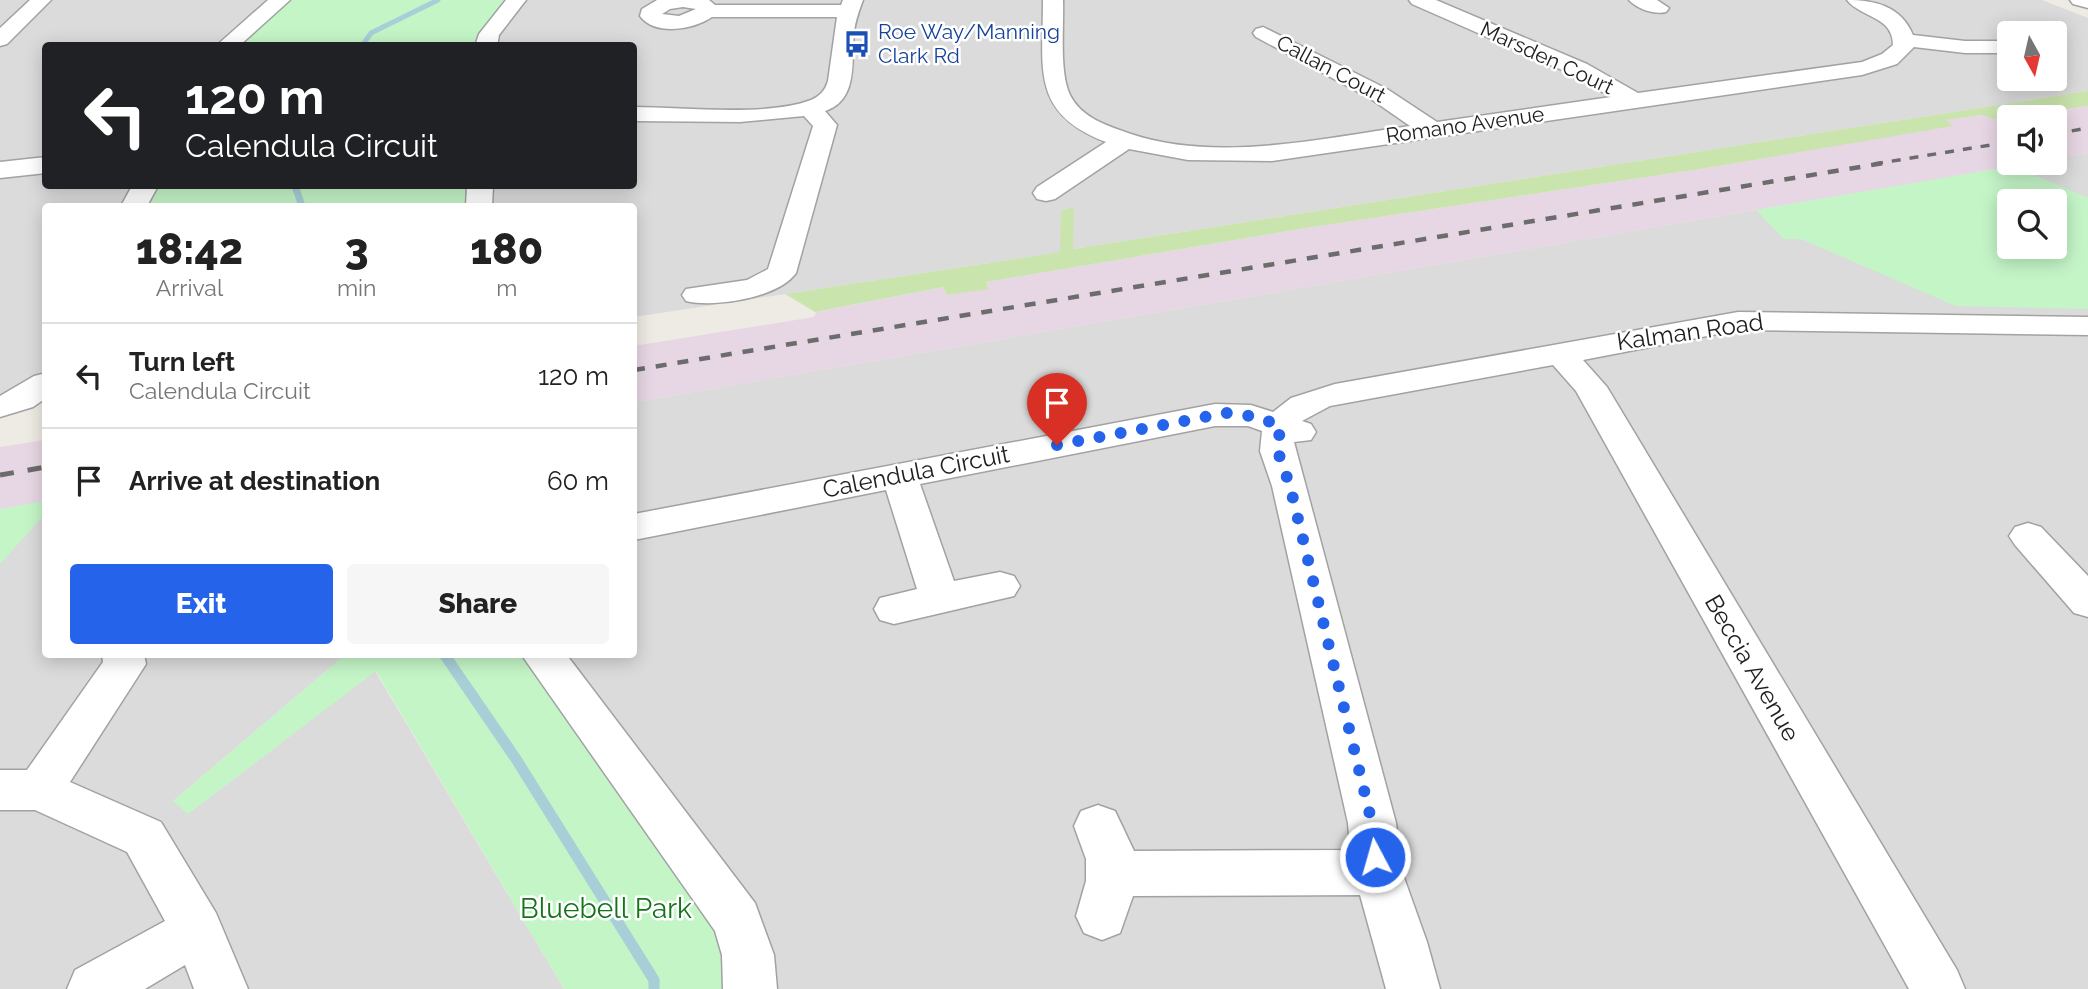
<!DOCTYPE html>
<style>
body{margin:0;font-family:Raleway,sans-serif;background:#f6f6f6;color:#222;height:100vh;display:flex;flex-direction:column;font-size:26px;white-space:nowrap}
*{box-sizing:border-box;margin:0}
p{font-size:23px;color:#767676}
.icon{flex:none;width:38px;height:38px;fill:none;stroke:currentColor;stroke-width:2;stroke-linecap:round;stroke-linejoin:round}
.map{position:relative;flex:1;overflow:hidden}
.panel{position:absolute;left:42px;top:203px;width:595px;height:455px;display:flex;flex-direction:column;background:#fff;border-radius:7px;box-shadow:0 4px 18px #0003}
.panel>*{flex:none}
.top-card{position:absolute;left:42px;top:42px;width:595px;height:147px;border-radius:7px;box-shadow:0 4px 18px #0003;background:#202124;color:#fff;overflow:hidden}
.needle{width:46px;rotate:172deg}
.buttons{position:absolute;left:1997px;top:21px;display:grid;gap:14px}
.buttons a{display:grid;place-items:center;width:70px;height:70px;border-radius:7px;background:#fff;box-shadow:0 4px 18px #0003;font-size:35px}
.pin{position:absolute;display:grid;place-items:center;width:60px;height:60px;color:#fff;margin:-72px -30px;border-radius:50% 50% 50% 0;rotate:-45deg;box-shadow:0 0 7px #0007}
.pin .icon{rotate:45deg}
.me{position:absolute;width:77px;margin:-38px;rotate:354deg;stroke-linejoin:round;filter:drop-shadow(0 0 5px #0008)}
.turn{display:flex;align-items:center;gap:24px;height:147px;padding:0 28px;font-size:32px}
.turn .icon{width:91px;height:91px;stroke-width:2.5}
.turn b{display:block;font-size:49px;line-height:60px}
.eta{display:flex;justify-content:space-evenly;align-items:center;height:119px;text-align:center}
.eta b{font-size:42px;font-weight:800;line-height:49px}
.button{display:flex;gap:14px;margin-top:auto;padding:14px 28px}
.button a{flex:1;height:80px;border-radius:7px;background:#2563eb;color:#fff;font-size:28px;font-weight:800;line-height:80px;text-align:center}
.button a+a{background:#f6f6f6;color:#222}
ul{padding:0;list-style:none}
li{display:flex;align-items:center;gap:21px;height:105px;padding:0 28px;border-top:2px solid #e0e0e0}
li div{flex:1}
li b{display:block;font-size:26px}
li em{font-style:normal}
.map>svg:first-child{display:block}
</style>
<div class="map">
<svg width="2088" height="989" viewBox="0 0 2088 989">
<rect width="100%" height="100%" fill="#eeebe4"/>
<!-- residential -->
<path fill="#dcdbdb" fill-rule="evenodd" d="M0,0h287l-49,45 -192,1v140h108l-11,20h-97l-1,188 -45,21z
M510,0h1532l46,18v73l-1015,158v-41l-12,4v40l-427,65v-111h-163l1,-20h162v-140l-156,-1zM2009,33h45v46h-45z
M2088,153v836h-1357l-207,-334 110,-1v-252l1395,-239h25l1,-5zM2009,201h45v46h-45z
M45,501l1,153 299,1 -172,146 16,12 186,-142 189,318h-564v-480z"/>
<!-- industrial -->
<path fill="#e7d7e4" d="M2088,106v47l-33,5 -1,-41h-45v46h20l-1395,239v-56l180,-29 2,-5 127,-25 4,8 42,-7 -3,-6 320,-54 394,-59 252,-44 -8,-5 40,-5 10,4z
M45,440v61l-45,8v-62z"/>
<!-- grass -->
<path fill="#cae4ae" d="M2088,91v15l-95,13 -10,-4 -37,5 7,6 -253,43 -394,59 -320,54 3,7 -42,6 -4,-8 -128,25 -30,-18 275,-42 1,-41 13,-4 -1,42z"/>
<!-- park -->
<path fill="#c4f5c7" fill-rule="evenodd" d="M287,0h223l-32,45 -240,1z
M2013,166l75,32v111l-132,-3 -155,-67h-17l-28,-29zM2054,201v46h-45v-46z
M154,186h318l-1,20h-328z
M45,501v13l-45,50v-55z
M345,655h179l206,296 1,38h-167l-188,-318 -188,143 -15,-13z"/>
<g fill="none" stroke-linecap="round" stroke-linejoin="round">
<!-- stream-far2 -->
<path stroke="#a8ced8" stroke-width="5" d="M362,46l9,-13 67,-33"/>
<!-- stream-far1 -->
<path stroke="#a8ced8" stroke-width="7" d="M295,186l7,20"/>
<!-- stream -->
<path stroke="#a8ced8" stroke-width="11" d="M444,654l72,105 138,221v9"/>
<defs>
<path id="minor" d="M30,0h21l-44,44 -7,2v-18z
M268,0h22l-51,46h-23z
M506,0h20l-27,35 -2,11h-22l4,-12z
M657,0h52l6,5h126l2,-5h20c-4,11 -8,21 -9,33 -3,27 5,67 -29,78l12,14 -41,148c-18,25 -82,35 -110,28l-4,-6 4,-6 61,-9 21,-11 45,-143 -9,-10 -64,6 -106,-1v-14c48,0 133,10 177,-7 9,-4 14,-9 17,-19l9,-64h-125c-19,13 -57,19 -72,-1l2,-7zM683,7l13,2 -17,7 -17,-2 8,-5z
M1043,0h20c1,26 -4,72 7,95 12,24 39,31 61,39 86,29 192,4 279,-8l-39,-27 -115,-62 -3,-4 3,-4 7,-2 124,62 50,33 174,-25 -40,-23 -159,-70 -3,-4h27l151,64 51,29 224,-31 20,-8 11,-9c0,-29 -32,-27 -46,-45 28,0 54,6 66,35l52,6h44v12h-44l-51,-6 -17,17 -35,11 -590,86 -84,-1 -59,-11 -74,50 -9,2 -9,-2 -4,-6 4,-6 69,-45c-76,-29 -63,-74 -63,-142z
M1629,0h28l12,8 -3,4c-11,3 -29,-3 -37,-12z
M2070,0h18v8l-15,-4z
M46,157v16l-46,5v-16z
M132,186h26l-11,20h-26z
M467,186h26l-1,20h-26z
M1738,312l350,5v18l-350,-5 -155,30 24,27 350,583 8,19h-56l-333,-598 -23,-26 -223,41 -28,15 9,3 5,8 -5,8 -17,2 102,381 6,49 25,70 13,47h-54l-26,-94 -227,1 -13,37 -18,7 -18,-7 -8,-17 10,-35v-22l-12,-33 7,-15 17,-6 17,6 19,40 216,-1 -2,-27 -76,-337 -12,-35 2,-20 -14,-5h-33l-295,58 34,97 46,-9 14,4 6,10 -6,10 -120,28 -14,-4 -6,-11 6,-11 37,-9 -31,-99 -252,50v-26l581,-110 36,1 22,7 18,-14 44,-14z
M46,373v25l-13,9 -33,10v-21l34,-20z
M2028,523l13,4 47,49v41l-14,-4 -59,-68 -6,-9 6,-9z
M102,654h42l2,10 -76,118 91,40 55,91 32,76h-54l-9,-24 -40,24h-78l8,-19 90,-49 -38,-69 -92,-42h-35v-40h27l76,-108z
M521,654h45l189,249 19,52 3,34h-54l-1,-34 -7,-24z"/>
</defs>
<!-- minor casing -->
<use href="#minor" stroke="#a2a2a2" stroke-width="3"/>
<!-- minor -->
<use href="#minor" fill="#fff" fill-rule="evenodd"/>
<!-- rail-far2 -->
<path stroke="#6c6c6c" stroke-width="3.5" stroke-dasharray="9 9" stroke-linecap="butt" d="M2054,134l34,-6
M1874,164l135,-22"/>
<!-- rail-far1 -->
<path stroke="#6c6c6c" stroke-width="4.5" stroke-dasharray="11 11" stroke-linecap="butt" d="M634,370l1250,-207"/>
<!-- rail -->
<path stroke="#6c6c6c" stroke-width="5" stroke-dasharray="14 14" stroke-linecap="butt" d="M0,475l46,-8"/>
</g>
<g fill="none" stroke-linecap="round" stroke-linejoin="round">
<!-- route -->
<path stroke="#2563eb" stroke-width="12" stroke-dasharray="0 21.6" d="M1057,445l169,-32 25,3 29,9 -2,27 12,34 82,337 3,34"/>
</g>
<!-- icons -->
<defs>
<symbol id="bus-bare" viewBox="-9 -9 18 18"><path d="M-5-6H5V4H4V6H2V4H-2V6H-4V4H-5ZM-3.5-4V0h7V-4ZM-3.5 1.2v1.5H-2V1.2ZM2 1.2v1.5H3.5V1.2Z" fill="#1a4fb4" stroke="#fff" stroke-width="2.5" paint-order="stroke"/></symbol>
</defs>
<g fill-rule="evenodd">
<use href="#bus-bare" x="838" y="25" width="38" height="38"/>
</g>
<g text-anchor="middle" stroke-width="5" stroke-linejoin="round" paint-order="stroke">
<!-- far-transit labels -->
<g font-size="21" fill="#164399" stroke="#fff" text-anchor="start">
<text x="878" y="39">Roe Way/Manning<tspan x="878" dy="24">Clark Rd</tspan></text>
</g>
<!-- far-street labels -->
<g font-size="21" fill="#1e1e1e" stroke="#fff">
<text transform="translate(1547 58) rotate(25)" y="7">Marsden Court</text>
<text transform="translate(1331 69) rotate(28)" y="7">Callan Court</text>
<text transform="translate(1465 125) rotate(-8)" y="7">Romano Avenue</text>
</g>
<!-- street labels -->
<g font-size="24" fill="#1e1e1e" stroke="#fff">
<text transform="translate(1690 332) rotate(-8)" y="8">Kalman Road</text>
<text transform="translate(916 472) rotate(-11)" y="8">Calendula Circuit</text>
<text transform="translate(1752 668) rotate(60)" y="8">Beccia Avenue</text>
</g>
<!-- near-park labels -->
<g font-size="28" fill="#14741a" stroke="#fff">
<text x="606" y="918">Bluebell Park</text>
</g>
</g>
</svg>
<div class="buttons">
<a><svg class="needle" viewBox="-14 -14 28 28"><path d="M0-13l5 13h-10z" fill="#e53935"/><path d="M0 13l5-13h-10z" fill="#767676"/></svg></a>
<a><svg class="icon" aria-label="sound" viewBox="0 0 24 24"><path d="M4 9h4l5-4v14l-5-4H4zM17 9q2 3 0 6"/></svg></a>
<a><svg class="icon" aria-label="search" viewBox="0 0 24 24"><circle cx="10" cy="10" r="6"/><path d="M15 15l6 6"/></svg></a>
</div>
<div class="pin" style="left:1057px;top:445px;background:#d93025"><svg class="icon" aria-label="arrive" viewBox="0 0 24 24"><path d="M6 21V4h12l-3 4 3 4H6"/></svg></div>
<svg class="me" style="left:1375px;top:857px" viewBox="-20 -20 40 40"><circle r="17" fill="#2563eb" stroke="#fff" stroke-width="3"/><path d="M0-11L8 9 0 5-8 9z" fill="#fff"/></svg>
<div class="top-card">
<div class="turn"><svg class="icon" aria-label="left" viewBox="0 0 24 24"><path d="M17 20v-9H6M10 6l-5 5 5 5"/></svg><div><b>120 m</b>Calendula Circuit</div></div>
</div>
<section class="panel">
<div class="eta">
<div><b>18:42</b><p>Arrival</p></div>
<div><b>3</b><p>min</p></div>
<div><b>180</b><p>m</p></div>
</div>
<ul>
<li><svg class="icon" aria-label="left" viewBox="0 0 24 24"><path d="M17 20v-9H6M10 6l-5 5 5 5"/></svg><div><b>Turn left</b><p>Calendula Circuit</p></div><em>120 m</em></li>
<li><svg class="icon" aria-label="arrive" viewBox="0 0 24 24"><path d="M6 21V4h12l-3 4 3 4H6"/></svg><div><b>Arrive at destination</b></div><em>60 m</em></li>
</ul>
<div class="button"><a>Exit</a><a>Share</a></div>
</section>
</div>
